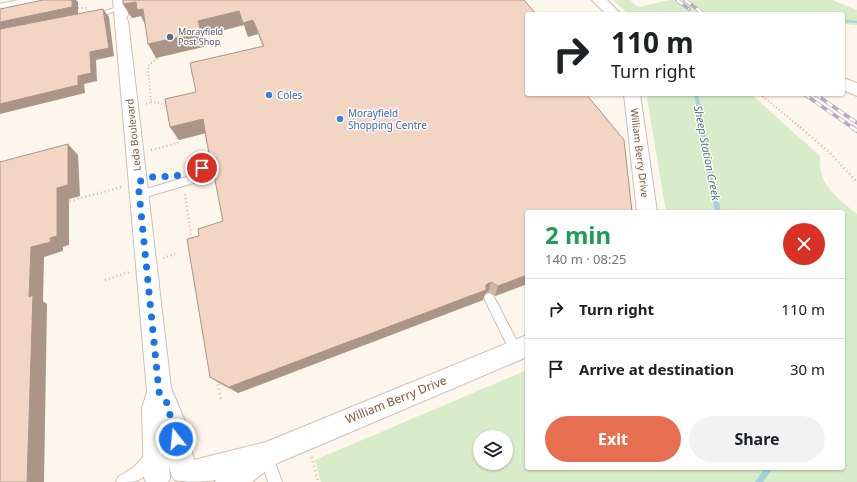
<!DOCTYPE html>
<meta charset="utf-8">
<style>
body{margin:0;font-family:"Noto Sans",sans-serif;background:#f2f2f2;color:#202124;height:100vh;display:flex;flex-direction:column;font-size:15px;white-space:nowrap}
*{box-sizing:border-box;margin:0}
p{font-size:13px;color:#757577}
.icon{flex:none;width:22px;height:22px;fill:none;stroke:currentColor;stroke-width:2;stroke-linecap:round;stroke-linejoin:round}
.map{position:relative;flex:1;overflow:hidden}
.sheet{position:absolute;left:525px;top:210px;width:320px;height:260px;display:flex;flex-direction:column;background:#fff;border-radius:4px;box-shadow:0 1px 3px #0004}
.sheet>*{flex:none}
.guide{position:absolute;left:525px;top:12px;width:320px;height:84px;border-radius:4px;box-shadow:0 1px 3px #0004;background:#fff;color:#202124;overflow:hidden}
.buttons{position:absolute;left:473px;top:430px;display:grid;gap:8px}
.buttons a{display:grid;place-items:center;width:40px;height:40px;border-radius:50%;background:#fff;box-shadow:0 1px 3px #0004;font-size:20px}
.pin{position:absolute;display:grid;place-items:center;width:34px;height:34px;color:#fff;margin:-17px;border:2px solid #fff;border-radius:50%;box-shadow:0 1px 4px #0007}
.me{position:absolute;width:44px;margin:-22px;rotate:344deg;stroke-linejoin:round;filter:drop-shadow(0 0 3px #0008)}
.turn{display:flex;align-items:center;gap:14px;height:84px;padding:0 20px;font-size:18px}
.turn .icon{width:52px;height:52px;stroke-width:2.5}
.turn b{display:block;font-size:28px;line-height:34px}
.round{display:grid;place-items:center;flex:none;width:42px;height:42px;border-radius:21px;background:#f2f2f2}
.head{display:flex;align-items:center;justify-content:space-between;height:68px;padding:0 20px}
h1{font-size:24px;font-weight:700;line-height:30px;color:#1e9e55}
.primary-button{display:flex;gap:8px;margin-top:auto;padding:8px 20px}
.primary-button a{flex:1;height:46px;border-radius:24px;background:#e76f51;color:#fff;font-size:16px;font-weight:700;line-height:46px;text-align:center}
.primary-button a+a{background:#f2f2f2;color:#202124}
ul{padding:0;list-style:none}
li{display:flex;align-items:center;gap:12px;height:60px;padding:0 20px;border-top:1px solid #e0e0e0}
li div{flex:1}
li b{display:block;font-size:15px}
li em{font-style:normal}
.map>svg:first-child{display:block}
</style>
<div class="map">
<svg width="857" height="482" viewBox="0 0 857 482">
<rect width="100%" height="100%" fill="#fdf6ec"/>
<!-- green -->
<path fill="#d8ecc9" fill-rule="evenodd" d="M613,0h17l8,7 32,-7h162l25,10v15l-14,-1v-10h-215z
M648,94h103l69,62c-2,30 16,40 37,58v268h-536l-6,-22 212,-90v98h316v-256h-177l-19,-114zM480,437h26v26h-26z"/>
<g fill="none" stroke-linecap="round" stroke-linejoin="round">
<!-- stream -->
<path fill="#a5d3da" fill-rule="evenodd" d="M843,20l14,1v2l-14,-1z
M694,94h4l23,118h-6z
M765,468h8l-10,14h-8z"/>
<defs>
<path id="service" d="M120,6l2,1v2l-28,9 -4,-2z
M218,168l5,4 -2,3 -82,24 -5,-4 5,-4z
M489,293l4,2 27,52 2,4 -2,4 -4,2 -4,-2 -28,-57 1,-3z
M266,450l5,1 11,31h-14l-8,-26 1,-5z
M152,452l5,1 1,5c-3,9 -13,20 -22,23 -5,1 -14,1 -20,1l2,-5 16,-10 13,-14z"/>
<path id="minor" d="M18,0h27l-2,3 -43,9v-8z
M113,0h14l1,15 -2,3 2,3 43,367 13,31 10,41 72,-18 261,-107v22l-254,108 -21,17h-37l1,-2c-9,2 -35,2 -41,0 -4,-3 -5,-11 -6,-15l1,13 -2,4h-22l-2,-4 -2,-70 5,-16z
M592,0h15l14,14h-15z
M843,78l14,5v13l-14,-6z
M624,94h16l17,118h-20z"/>
</defs>
<!-- service casing -->
<use href="#service" stroke="#d1beb0" stroke-width="2"/>
<!-- minor casing -->
<use href="#minor" stroke="#d1beb0" stroke-width="2"/>
<!-- path-far2 -->
<path stroke="#d9b8a5" stroke-width="2" stroke-dasharray="1 2.5" stroke-linecap="butt" d="M78,8h10
M760,94l41,34
M151,102l9,1 9,5
M146,104l5,-2 -3,-36 11,-9v-2"/>
<!-- path-far1 -->
<path stroke="#d9b8a5" stroke-width="2.5" stroke-dasharray="1 3" stroke-linecap="butt" d="M800,127l29,25 28,30
M151,150l27,-7 -2,-9
M185,194l7,47
M66,202l56,-15
M163,258l12,-4
M105,280l24,-8"/>
<!-- path -->
<path stroke="#d9b8a5" stroke-width="3" stroke-dasharray="1 3.5" stroke-linecap="butt" d="M217,380l4,20
M312,457l6,25"/>
<!-- service -->
<use href="#service" fill="#fff" fill-rule="evenodd"/>
<!-- minor -->
<use href="#minor" fill="#fff" fill-rule="evenodd"/>
<defs>
<path id="rail-far1" d="M677,0l12,9
M685,0l19,14
M804,94l49,34
M815,94l42,29"/>
<path id="rail" d="M852,127l5,4"/>
</defs>
<!-- rail-far1 casing -->
<use href="#rail-far1" stroke="#b9a8c9" stroke-width="3.5"/>
<!-- rail casing -->
<use href="#rail" stroke="#b9a8c9" stroke-width="4.5"/>
<!-- rail-far1 -->
<use href="#rail-far1" stroke="#fffaf3" stroke-width="2.5" stroke-dasharray="7" stroke-linecap="butt"/>
<!-- rail -->
<use href="#rail" stroke="#fffaf3" stroke-width="3" stroke-dasharray="8" stroke-linecap="butt"/>
</g>
<!-- wall -->
<path fill="#d1b7a8" d="M524,0l3,212v72l-32,12 -7,-4 -3,2 -2,6 -245,93 -18,-9 -10,-7 -11,-141 24,-15 -9,-59 -5,-8 -4,-21 -26,7 -9,-13 26,-35 67,-45 -5,-13 -10,3 -4,-12 -40,10 3,11 -51,12 -11,-34 -4,-8 -9,2 -9,-14z"/>
<!-- shaded-wall -->
<path fill="#aa9588" d="M72,0h4l2,2v13l-78,16v-9z
M136,2l7,7 2,15 -4,-8 -9,2 -9,-14z
M103,9l6,8 5,39 -18,4 1,21 -13,3 1,9 -85,21v-10l78,-28 12,-24z
M239,11l14,9 5,14 -10,3 -4,-12 -40,10 3,11 -51,12 -8,-14 50,-23z
M203,119l7,13 -31,8 -9,-13z
M68,144l10,11 2,41 -11,3v46l-6,2v4l-19,6 -1,44 4,3 -3,178h-17l2,-185 2,-50 19,-9 7,-50z
M527,275v9l-32,12 3,-10z
M491,282l-3,10 -3,2 -2,6 -245,93 -9,-6 257,-102z"/>
<!-- building -->
<path fill="#f3d5c3" stroke="#aa9588" d="M43,0h29v7l-72,15v-13z
M123,0h401l12,14h-9v80h59l38,46 8,72h-105v63l-29,11 -7,-4 -5,3v5l-257,97 -19,-10 -23,-138 12,-3 -1,-7 25,-8 -11,-56 5,-6 -8,-5 -6,-35 -33,8 -5,-28 31,-7 -6,-29 74,-17 -11,-26 -10,3 -4,-12 -41,10 3,11 -53,12 -5,-35 -6,1 -1,-8 -13,2z
M103,9l6,39 -19,4 1,21 -13,3v9l-78,19v-75z
M68,144v41l-11,3v48l-7,2 1,4 -20,5 -2,50 4,-2 -6,187h-27v-320z"/>
<g fill="none" stroke-linecap="round" stroke-linejoin="round">
<!-- route -->
<path stroke="#1a73e8" stroke-width="7" stroke-dasharray="0 12.6" d="M176,439l-9,-36 -8,-11 -21,-210 18,-6 17,1 29,-9"/>
</g>
<!-- markers -->
<circle fill="#5c6f8a" stroke="#fffaf3" stroke-width="1.5" cx="170" cy="37" r="4"/>
<g fill="#3f7fe0" stroke="#fffaf3" stroke-width="1.5">
<circle cx="269" cy="95" r="4"/>
<circle cx="340" cy="119" r="4"/>
</g>
<g text-anchor="middle" stroke-width="3" stroke-linejoin="round" paint-order="stroke">
<!-- far-service labels -->
<g font-size="9" fill="#4e5e75" stroke="#fffaf3" text-anchor="start">
<text x="178" y="35">Morayfield<tspan x="178" dy="10">Post Shop</tspan></text>
</g>
<!-- shop labels -->
<g font-size="10" fill="#366cbe" stroke="#fffaf3" text-anchor="start">
<text x="277" y="99">Coles</text>
<text x="348" y="117">Morayfield<tspan x="348" dy="12">Shopping Centre</tspan></text>
</g>
<!-- street labels -->
<g font-size="10" fill="#7a5c4d" stroke="#fffaf3">
<text transform="translate(133 135) rotate(-96)" y="4">Leda Boulevard</text>
<text transform="translate(640 153) rotate(83)" y="4">William Berry Drive</text>
</g>
<!-- water labels -->
<g font-size="11" font-style="italic" fill="#437c86" stroke="#fffaf3">
<text transform="translate(707 153) rotate(79)" y="4">Sheep Station Creek</text>
</g>
<!-- near-street labels -->
<g font-size="12" fill="#7a5c4d" stroke="#fffaf3">
<text transform="translate(396 400) rotate(-22)" y="4">William Berry Drive</text>
</g>
</g>
</svg>
<div class="buttons">
<a><svg class="icon" aria-label="layers" viewBox="0 0 24 24"><path d="M12 4l9 5-9 5-9-5zM3 14l9 5 9-5"/></svg></a>
</div>
<div class="pin" style="left:202px;top:168px;background:#d93025"><svg class="icon" aria-label="arrive" viewBox="0 0 24 24"><path d="M6 21V4h12l-3 4 3 4H6"/></svg></div>
<svg class="me" style="left:176px;top:439px" viewBox="-20 -20 40 40"><circle r="17" fill="#1a73e8" stroke="#fff" stroke-width="3"/><path d="M0-11L8 9 0 5-8 9z" fill="#fff"/></svg>
<div class="guide">
<div class="turn"><svg class="icon" aria-label="right" viewBox="0 0 24 24"><path d="M7 20v-9h11M14 6l5 5-5 5"/></svg><div><b>110 m</b>Turn right</div></div>
</div>
<section class="sheet">
<div class="head"><div><h1>2 min</h1><p>140 m · 08:25</p></div><a class="round" style="background:#d93025;color:#fff"><svg class="icon" aria-label="close" viewBox="0 0 24 24"><path d="M6 6l12 12M18 6L6 18"/></svg></a></div>
<ul>
<li><svg class="icon" aria-label="right" viewBox="0 0 24 24"><path d="M7 20v-9h11M14 6l5 5-5 5"/></svg><div><b>Turn right</b></div><em>110 m</em></li>
<li><svg class="icon" aria-label="arrive" viewBox="0 0 24 24"><path d="M6 21V4h12l-3 4 3 4H6"/></svg><div><b>Arrive at destination</b></div><em>30 m</em></li>
</ul>
<div class="primary-button"><a>Exit</a><a>Share</a></div>
</section>
</div>
